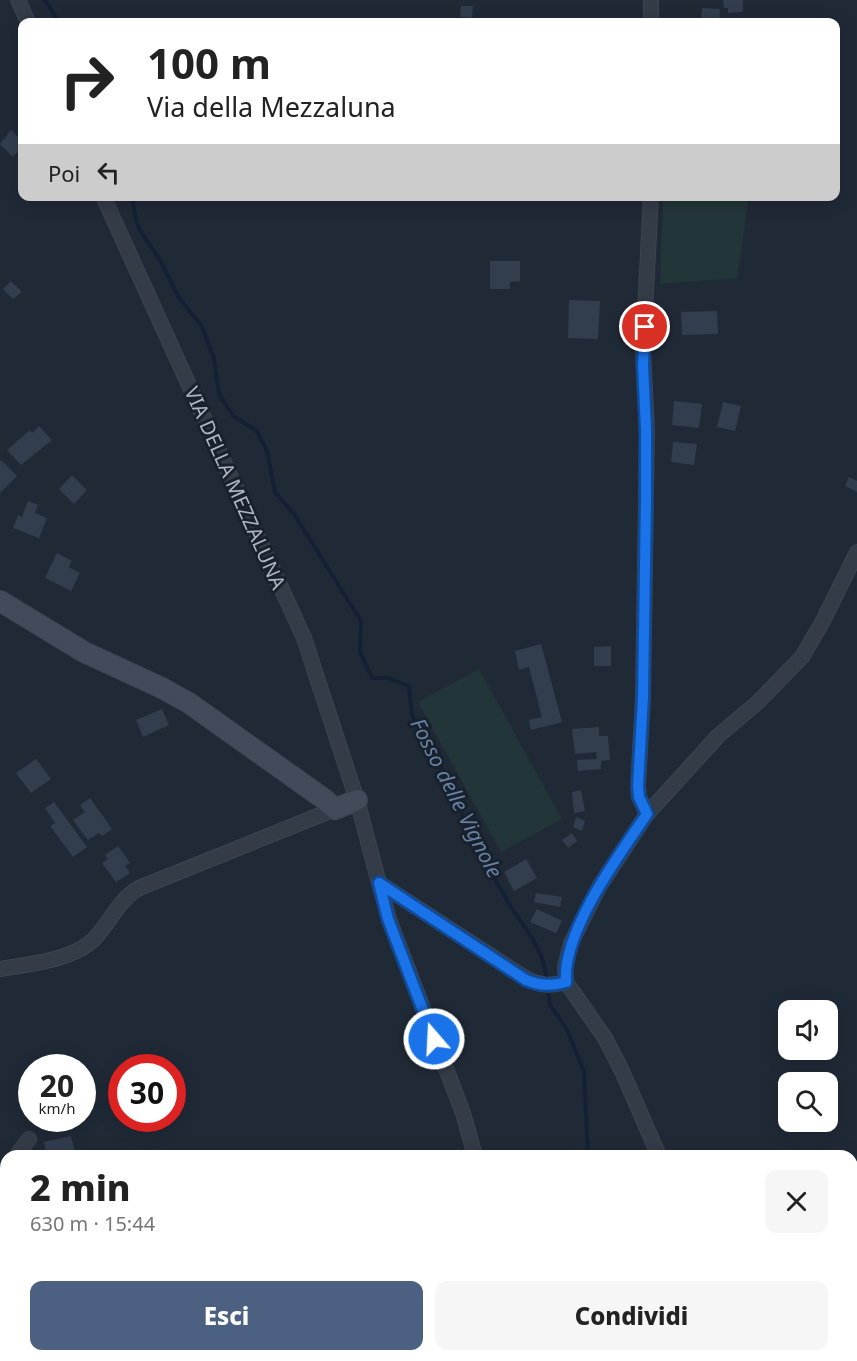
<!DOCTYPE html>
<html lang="it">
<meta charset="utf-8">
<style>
body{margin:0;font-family:"Noto Sans",sans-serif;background:#f6f6f6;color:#222;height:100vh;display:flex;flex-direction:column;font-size:22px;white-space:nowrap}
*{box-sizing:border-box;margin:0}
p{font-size:20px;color:#767676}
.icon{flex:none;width:33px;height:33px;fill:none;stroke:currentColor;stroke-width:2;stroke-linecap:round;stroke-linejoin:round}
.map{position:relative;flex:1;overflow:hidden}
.details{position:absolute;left:0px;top:1150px;width:858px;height:212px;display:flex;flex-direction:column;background:#fff;border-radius:18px 18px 0 0;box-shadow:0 3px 15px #0003}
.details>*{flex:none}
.banner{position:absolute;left:18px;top:18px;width:822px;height:183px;border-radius:12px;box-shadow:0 3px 15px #0003;background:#fff;color:#222;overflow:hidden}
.tools{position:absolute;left:778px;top:1000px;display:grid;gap:12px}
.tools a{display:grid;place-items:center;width:60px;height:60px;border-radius:12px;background:#fff;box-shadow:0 3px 15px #0003;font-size:30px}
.speed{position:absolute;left:18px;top:1054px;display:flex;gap:12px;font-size:30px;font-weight:700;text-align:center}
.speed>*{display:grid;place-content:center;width:78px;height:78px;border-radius:50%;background:#fff;box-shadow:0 3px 15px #0003;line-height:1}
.speed small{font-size:15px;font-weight:400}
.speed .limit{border:9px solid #d22;background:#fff;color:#111}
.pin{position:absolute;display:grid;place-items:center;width:51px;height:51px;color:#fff;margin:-26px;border:3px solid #fff;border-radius:50%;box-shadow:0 2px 6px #0007}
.me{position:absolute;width:66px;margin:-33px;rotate:341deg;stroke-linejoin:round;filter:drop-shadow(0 0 4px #0008)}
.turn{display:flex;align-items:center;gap:21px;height:126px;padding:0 30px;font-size:27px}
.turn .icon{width:78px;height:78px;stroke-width:2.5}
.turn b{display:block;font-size:42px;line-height:51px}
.then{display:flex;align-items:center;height:57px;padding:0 30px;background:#0003;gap:12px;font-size:22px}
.round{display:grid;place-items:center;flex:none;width:63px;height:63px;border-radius:12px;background:#f6f6f6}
.summary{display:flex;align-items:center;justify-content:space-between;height:102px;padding:0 30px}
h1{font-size:36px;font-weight:800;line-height:45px}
.button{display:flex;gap:12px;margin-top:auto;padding:12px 30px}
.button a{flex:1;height:69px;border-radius:12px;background:#4c6181;color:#fff;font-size:24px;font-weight:800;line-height:69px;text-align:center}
.button a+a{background:#f6f6f6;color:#222}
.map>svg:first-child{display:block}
</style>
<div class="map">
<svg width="857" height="1361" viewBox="0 0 857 1361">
<rect width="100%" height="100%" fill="#202a37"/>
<!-- green -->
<path fill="#223538" d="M663,197h86l-12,81 -77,6z
M479,669l83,150 -61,33 -83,-150z"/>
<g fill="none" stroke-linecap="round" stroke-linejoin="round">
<!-- stream -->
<path stroke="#142134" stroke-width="4" d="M44,0l6,7 8,15
M132,196l4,25 5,11 19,28 19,38 22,27 13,33 5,36 14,22 23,14 11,21 8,41 19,22 67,107 -1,31 12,26h16l21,8 3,29 16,26c26,54 50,112 82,164 17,28 33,41 37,76
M548,989l2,16 17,25 17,41 4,85
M669,1356l5,5"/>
</g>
<!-- building -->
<path fill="#323e4e" d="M723,0h20v12l-15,1v-5h-4z
M461,6h12l-1,12 -12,-1z
M702,8l18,1 -1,13h-18z
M11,130l11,11v6l-9,10 -13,-13z
M490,261h30v20l-10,1v7h-20z
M11,281l11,11 -9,7 -10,-10z
M569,300l31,1 -2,38 -30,-1z
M717,311l1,23 -36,1 -1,-23z
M674,401l28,3 -3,24 -27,-3z
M723,402l18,4 -6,25 -18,-4z
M39,426l13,14 -31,25 -14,-15 23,-20 2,3z
M673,442l24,2 -3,21 -23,-3z
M1,460l16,16 -17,17v-32z
M72,475l15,15 -13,14 -15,-15z
M849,477l8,4v11l-12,-6z
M28,501l10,4 -3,8 12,5 -8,20 -26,-10 5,-13 4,2z
M57,553l15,8 -3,6 11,6 -9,18 -26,-13z
M541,644l21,78 -31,8 -2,-10 13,-3 -13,-50 -10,3 -4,-19z
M611,646v20h-17v-19z
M162,709l7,16 -26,12 -7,-17z
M599,727v9h9l2,24 -9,1v8l-23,2 -1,-11 20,-1 -1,-7 -21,2 -3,-25z
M36,759l15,20 -20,14 -15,-20z
M581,790l4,21 -11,2 -2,-21z
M90,798l22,31 -10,7 -3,-3 -11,7 -15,-20 12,-8 -5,-7z
M54,802l33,45 -14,10 -23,-31 5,-3 -10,-15z
M576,817l9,4 -3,10 -9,-4z
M572,833l5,8 -9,7 -6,-8z
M118,846l12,17 -5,3 5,7 -14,9 -14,-19 6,-4 -3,-4z
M526,859l11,19 -23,13 -10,-19z
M536,893l26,4 -2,10 -26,-5z
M537,909l25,12 -6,12 -26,-11z
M71,1136l5,20h-29l-3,-14z"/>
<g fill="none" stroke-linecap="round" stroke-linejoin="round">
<defs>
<path id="street" d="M18,0l10,22
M651,0v22
M103,196l201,442 53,162 22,83
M647,814l-8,-17 -1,-11 5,-89 4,-267 -4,-81 8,-153
M0,969c29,-5 76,-9 96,-32 15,-17 24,-38 43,-49l196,-79
M16,1156l13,-17
M475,1156l-12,-43 -74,-194 -10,-36 148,96c14,7 24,7 39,3
M659,1156l-37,-85 -17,-33 -39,-56 -1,-15 6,-24 28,-56 48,-73 71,-78 39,-33 45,-46 21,-36 34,-69
M0,1187l6,-10
M550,1356l3,5
M807,1356l3,5"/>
<path id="secondary" d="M0,601l84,51 78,36 27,15 135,96 11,10 22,-9"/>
</defs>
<!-- street casing -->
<use href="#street" stroke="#3d4551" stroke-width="16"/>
<!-- secondary casing -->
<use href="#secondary" stroke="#3d4551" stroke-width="22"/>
<!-- street -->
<use href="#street" stroke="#333c47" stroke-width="14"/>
<!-- secondary -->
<use href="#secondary" stroke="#414b5a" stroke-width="20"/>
</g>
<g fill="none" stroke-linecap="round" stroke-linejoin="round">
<defs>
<path id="route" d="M434,1039l-46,-120 -9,-36 147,97c15,6 25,6 40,2 -4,-50 53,-127 81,-168l-8,-17 -1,-11 5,-89 3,-197v-70l-3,-65 2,-38"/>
</defs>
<!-- route casing -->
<use href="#route" stroke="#114b97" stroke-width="15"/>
<!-- route -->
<use href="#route" stroke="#1a73e8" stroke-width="10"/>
</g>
<g text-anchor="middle" stroke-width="6" stroke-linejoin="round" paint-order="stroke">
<!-- street labels -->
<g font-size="20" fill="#aeb6c4" stroke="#19212c">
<text transform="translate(235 488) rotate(66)" y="7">VIA DELLA MEZZALUNA</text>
</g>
<!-- water labels -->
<g font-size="21" font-style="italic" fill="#6681a3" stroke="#19212c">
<text transform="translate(456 798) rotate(63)" y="7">Fosso delle Vignole</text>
</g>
</g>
</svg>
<div class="tools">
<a><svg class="icon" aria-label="sound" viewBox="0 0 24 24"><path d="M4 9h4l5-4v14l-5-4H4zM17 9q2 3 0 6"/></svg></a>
<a><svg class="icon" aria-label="search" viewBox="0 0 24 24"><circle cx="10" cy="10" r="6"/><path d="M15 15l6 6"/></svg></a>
</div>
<div class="speed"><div>20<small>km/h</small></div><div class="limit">30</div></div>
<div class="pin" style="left:645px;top:327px;background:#d93025"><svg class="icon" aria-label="arrive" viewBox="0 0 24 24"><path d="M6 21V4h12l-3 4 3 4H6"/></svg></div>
<svg class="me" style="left:434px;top:1039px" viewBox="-20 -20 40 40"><circle r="17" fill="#1a73e8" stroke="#fff" stroke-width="3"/><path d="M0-11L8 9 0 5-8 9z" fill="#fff"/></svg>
<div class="banner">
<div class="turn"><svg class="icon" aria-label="right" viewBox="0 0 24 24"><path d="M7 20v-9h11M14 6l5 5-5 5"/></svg><div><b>100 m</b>Via della Mezzaluna</div></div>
<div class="then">Poi<svg class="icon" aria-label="left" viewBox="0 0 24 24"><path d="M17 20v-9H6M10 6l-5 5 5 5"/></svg></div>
</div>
<section class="details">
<div class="summary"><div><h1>2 min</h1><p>630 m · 15:44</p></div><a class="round"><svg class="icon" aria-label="close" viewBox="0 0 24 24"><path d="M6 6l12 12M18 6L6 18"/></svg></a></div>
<div class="button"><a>Esci</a><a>Condividi</a></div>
</section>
</div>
